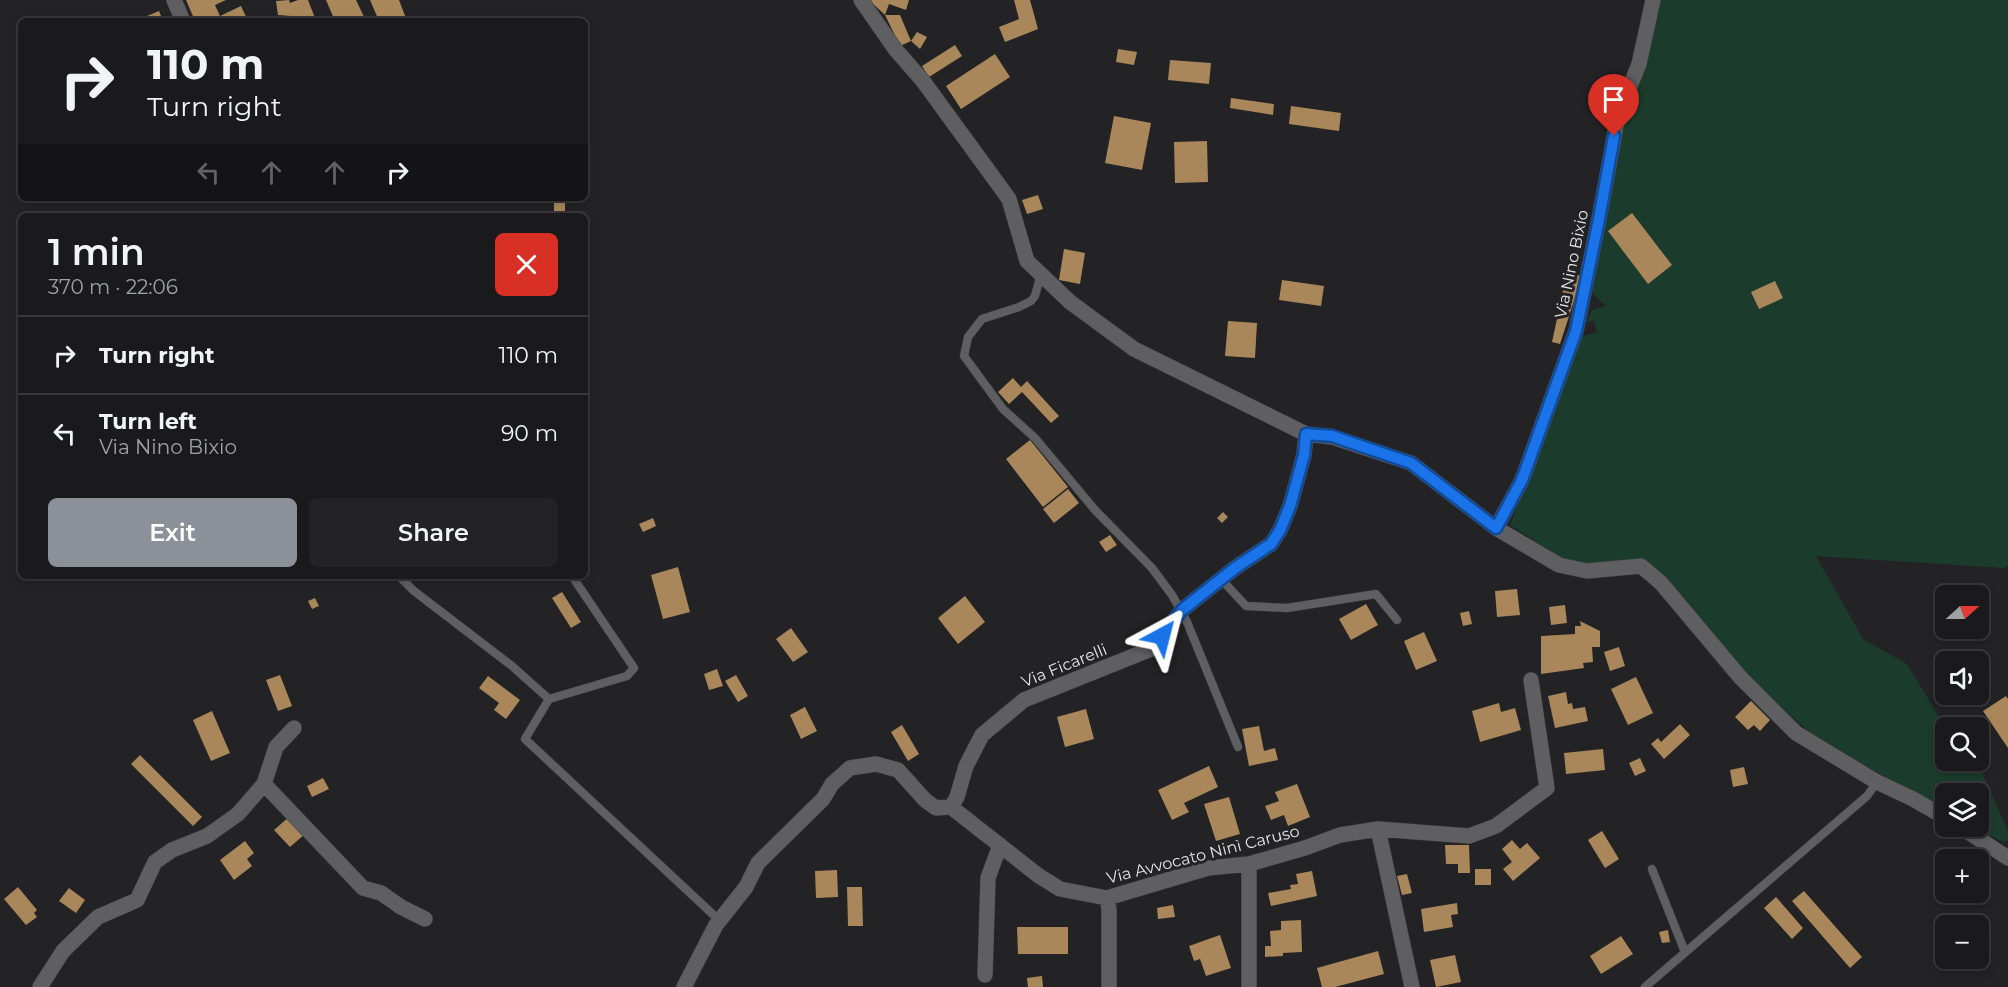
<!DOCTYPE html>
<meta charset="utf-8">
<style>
body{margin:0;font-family:Montserrat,sans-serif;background:#232325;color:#f1f3f6;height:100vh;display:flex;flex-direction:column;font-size:22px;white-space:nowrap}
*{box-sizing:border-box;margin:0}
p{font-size:20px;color:#9fa1a3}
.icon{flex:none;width:33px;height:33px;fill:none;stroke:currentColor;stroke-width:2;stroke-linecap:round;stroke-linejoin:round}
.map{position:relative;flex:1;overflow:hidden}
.sheet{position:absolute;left:18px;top:213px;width:570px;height:366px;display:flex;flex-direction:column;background:#1a1a1c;border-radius:9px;box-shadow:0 3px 9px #0003,0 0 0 2px #38383b}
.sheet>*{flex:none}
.top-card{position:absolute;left:18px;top:18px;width:570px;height:183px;border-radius:9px;box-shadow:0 3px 9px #0003,0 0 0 2px #38383b;background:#1a1a1c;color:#f1f3f6;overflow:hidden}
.needle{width:39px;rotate:69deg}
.controls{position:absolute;left:1935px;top:585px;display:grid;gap:12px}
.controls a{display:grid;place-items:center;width:54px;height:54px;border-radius:9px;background:#1a1a1c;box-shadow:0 3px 9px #0003,0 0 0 2px #38383b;font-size:30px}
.pin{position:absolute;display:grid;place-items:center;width:51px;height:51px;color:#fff;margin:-62px -26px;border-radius:50% 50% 50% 0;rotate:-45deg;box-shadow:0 0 6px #0007}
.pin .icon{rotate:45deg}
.me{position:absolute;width:66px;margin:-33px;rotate:38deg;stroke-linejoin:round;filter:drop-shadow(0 0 4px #0008)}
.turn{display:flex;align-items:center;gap:21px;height:126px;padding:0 30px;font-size:27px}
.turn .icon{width:78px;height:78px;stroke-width:2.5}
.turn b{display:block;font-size:42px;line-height:51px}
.lanes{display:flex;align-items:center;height:57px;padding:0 30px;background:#0003;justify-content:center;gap:30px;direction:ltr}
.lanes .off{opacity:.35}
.round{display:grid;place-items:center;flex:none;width:63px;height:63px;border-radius:9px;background:#232325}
.headline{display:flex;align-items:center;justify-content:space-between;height:102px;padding:0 30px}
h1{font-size:36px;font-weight:600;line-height:45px}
.action{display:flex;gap:12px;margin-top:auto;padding:12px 30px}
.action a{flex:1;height:69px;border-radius:9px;background:#8c9099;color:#fff;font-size:24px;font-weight:600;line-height:69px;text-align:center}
.action a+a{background:#232325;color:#f1f3f6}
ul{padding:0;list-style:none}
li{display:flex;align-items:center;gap:18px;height:78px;padding:0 30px;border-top:2px solid #38383b}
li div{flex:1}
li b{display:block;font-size:22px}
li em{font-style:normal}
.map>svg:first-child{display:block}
</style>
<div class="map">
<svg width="2008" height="987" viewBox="0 0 2008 987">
<rect width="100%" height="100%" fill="#232325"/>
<!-- green -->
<path fill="#1b3c2c" d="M1660,0h348v566l-5,2 -187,-12 47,83 44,25 31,51 13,12 -5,1v32l31,1 31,70v9l-4,2 -33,-15 7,-1v-32h-32l-1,19 -137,-82 -64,-58 -80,-96 -101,-18 -53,-34 69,-188 18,-5 -3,-11 -8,1 6,-12 14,-4 -16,-15 32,-172z"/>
<!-- building -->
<path fill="#a9875b" d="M186,0h40l-11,5 5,11 21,-10 7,15h-53z
M289,0l1,3 8,-3h10l7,18 -37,-3 -2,-14z
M326,0h30l10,21h-31z
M370,0h29l8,21h-28z
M869,0h40l-3,10 -17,-6 -4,11z
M1014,0h16l8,29 -33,13 -6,-15 20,-8z
M159,11l4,10h-28z
M885,15h15l11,26 -11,5z
M917,32l10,5 -7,12 -9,-8z
M955,45l7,11 -33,21 -7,-11z
M1118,49l19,3 -3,13 -18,-3z
M995,54l15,23 -49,32 -15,-23z
M1170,60l41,3 -2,21 -41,-4z
M1231,98l43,6 -1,11 -43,-7z
M1291,106l50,7 -2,18 -50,-7z
M1114,116l37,7 -9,47 -37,-7z
M1207,141l1,41 -33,1 -1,-41z
M1038,195l5,14 -16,5 -5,-14z
M554,198h11v18h-11z
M1632,213l40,52 -24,19 -40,-53z
M1064,249l21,4 -5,31 -21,-4z
M1567,272l15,4 -22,68 -8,-2z
M1282,280l42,6 -3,20 -42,-6z
M1775,281l8,17 -24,11 -8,-17z
M1228,321l29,2 -2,35 -30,-2z
M1013,378l8,9 6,-6 32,35 -8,7 -29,-31 -13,12 -11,-12z
M1030,440l38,47 -25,20 -37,-48z
M1068,489l11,14 -25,20 -11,-14z
M1223,512l5,5 -6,6 -5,-5z
M653,518l3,8 -13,6 -4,-8z
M1110,535l7,10 -11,7 -7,-10z
M678,567l12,45 -27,7 -12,-44z
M1517,589l3,26 -23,2 -2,-26z
M562,592l19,30 -10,6 -19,-30z
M965,596l20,26 -27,22 -20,-26z
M315,598l4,8 -7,3 -4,-8z
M1366,604l12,21 -27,15 -12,-21z
M1565,605l2,18 -16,2 -2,-18z
M1469,611l3,13 -9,2 -3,-13z
M1580,621l20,10v16h-8l1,15 -10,1 1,5 -43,6v-38l34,-2v-8h6z
M791,628l17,24 -15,10 -17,-23z
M1424,632l13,29 -21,9 -12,-29z
M1619,647l6,19 -15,5 -6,-19z
M717,669l6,17 -14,4 -5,-16z
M280,675l12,31 -14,5 -12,-31z
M736,675l12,21 -10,6 -13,-21z
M488,676l32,24 -14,19 -12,-9 5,-7 -20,-15z
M1636,677l17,36 -25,12 -17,-36z
M1566,692l2,12 4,-1 1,6 12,-2 3,14 -33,7 -7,-32z
M2006,696l2,3v49l-25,-37z
M1751,701l19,19 -10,11 -6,-6 -6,5 -13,-13z
M1499,703l2,9 14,-4 6,22 -41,12 -8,-31z
M805,707l12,24 -16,8 -11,-24z
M1086,709l8,30 -29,8 -8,-30z
M212,711l18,42 -19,8 -18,-41z
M1680,724l10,11 -26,24 -13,-15 7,-6 3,4z
M902,725l17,29 -11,7 -17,-29z
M1259,726l5,25 11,-3 3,12 -29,6 -7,-37z
M1603,749l2,21 -39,4 -2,-21z
M140,755l62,62 -9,9 -62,-62z
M1640,758l6,13 -11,5 -6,-13z
M1209,766l9,21 -34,16 5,9 -17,8 -14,-30z
M1744,767l4,17 -15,3 -3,-17z
M323,778l6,11 -17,8 -5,-11z
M1297,784l13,33 -22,9 -4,-11 -13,5 -6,-14 14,-5 -4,-9z
M1229,797l11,37 -24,7 -12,-37z
M290,816l15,18 -15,13 -16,-17z
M1602,831l17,28 -14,9 -17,-28z
M1512,840l8,9 7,-6 13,15 -27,23 -10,-12 9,-7 -10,-13z
M245,841l9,12 -7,6 5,7 -18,14 -14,-20z
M1445,845h24l1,28h-12v-9h-12z
M1475,869h16v16h-16z
M837,870l1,27 -22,1 -1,-27z
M1312,871l5,25 -46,10 -3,-13 23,-4 -1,-4 8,-1 -2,-10z
M1407,874l5,19 -10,2 -5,-19z
M18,887l19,23 -3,3 3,4 -11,8 -22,-26z
M847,887h15l1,39h-15z
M69,888l16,12 -9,13 -17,-12z
M1804,891l58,66 -12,11 -58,-67z
M1776,897l27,31 -11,11 -28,-31z
M1457,903l1,11 -7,1 2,12 -29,5 -3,-23z
M1173,905l2,12 -17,2 -1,-11z
M1301,920l1,32 -19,1v3l-18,1v-11h6l-1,-15 11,-1v-9z
M1017,927h51v27h-50z
M1668,930l2,12 -8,1 -3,-11z
M1220,935l11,33 -25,8 -6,-17 -6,2 -5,-15z
M1621,936l12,18 -32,20 -11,-18z
M1378,951l6,23 -49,13h-13l-5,-19z
M1455,955l6,27 -25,5 -6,-27z
M1042,976l1,11h-15l-1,-9z"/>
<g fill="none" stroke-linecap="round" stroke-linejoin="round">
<defs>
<path id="service" d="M1041,274l-6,22 -4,5 -12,6 -37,12 -14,18 -4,19 39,53 32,29 60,72 57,58 20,27 15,27 51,125
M399,576l15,15 98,75 37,33 -24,40 195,182
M1221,579l25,27 41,2 89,-14 21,26
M549,699l78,-23 7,-8 -62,-92
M1652,869l33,83
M1645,987l222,-191 10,-14"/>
<path id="minor" d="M174,0l9,21
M861,0l34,49 28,32 86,118 18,62 43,41 64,47 172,85 26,3 79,26 85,65 63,37 28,6 54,-5 20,17 79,94 56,56 81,49 36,17 33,19
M1496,528l26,-48 54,-149 23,-112 19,-103 21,-52 14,-64
M264,784l99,104 18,5 20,14 24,12
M951,807l88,69 21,13 47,9 101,-30 41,-4 56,-16 35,-13 38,-6 91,7 27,-10 51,-38 -16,-108
M1959,826l49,32
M1378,829l34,158
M1107,898l2,11v78
M985,975l3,-97 12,-33
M40,987l23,-36 35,-34 39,-17 18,-38 17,-12 35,-14 31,-22 26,-30 12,-37 18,-19
M684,987l32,-62 30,-38 12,-24 65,-64 9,-15 18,-16 26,-4 22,6 27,30 11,8 15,-1 6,-10 9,-31 16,-31 42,-35 127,-51 31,-39 53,-42 36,-24 9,-14 10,-24 14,-51 2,-21
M1249,987v-123"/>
</defs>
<!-- service casing -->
<use href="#service" stroke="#404042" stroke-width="9"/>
<!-- minor casing -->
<use href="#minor" stroke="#404042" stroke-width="16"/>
<!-- service -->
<use href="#service" stroke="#5f5f62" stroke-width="8"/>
<!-- minor -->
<use href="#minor" stroke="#5f5f62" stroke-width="15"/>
</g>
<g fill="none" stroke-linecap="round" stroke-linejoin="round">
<defs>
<path id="route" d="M1162,636l20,-26 53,-42 36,-24 9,-14 10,-24 14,-51 2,-21 26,2 79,27 85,65 26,-48 54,-149 23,-112 15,-83"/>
</defs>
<!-- route casing -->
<use href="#route" stroke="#114b97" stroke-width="15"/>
<!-- route -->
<use href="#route" stroke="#1a73e8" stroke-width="10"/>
</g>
<g text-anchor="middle" stroke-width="6" stroke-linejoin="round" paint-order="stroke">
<!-- street labels -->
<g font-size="16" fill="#e5e5e7" stroke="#232325">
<text transform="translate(1571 264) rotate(-78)" y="6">Via Nino Bixio</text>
<text transform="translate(1064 665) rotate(-22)" y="6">Via Ficarelli</text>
<text transform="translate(1203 854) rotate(-14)" y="6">Via Avvocato Ninì Caruso</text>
</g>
</g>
</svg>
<div class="controls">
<a><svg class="needle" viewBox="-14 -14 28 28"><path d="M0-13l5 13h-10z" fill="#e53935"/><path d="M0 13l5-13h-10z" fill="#9fa1a3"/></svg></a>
<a><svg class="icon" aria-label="sound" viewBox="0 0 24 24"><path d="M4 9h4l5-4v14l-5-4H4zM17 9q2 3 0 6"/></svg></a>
<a><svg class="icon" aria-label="search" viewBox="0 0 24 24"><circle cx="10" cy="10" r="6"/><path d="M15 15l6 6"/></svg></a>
<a><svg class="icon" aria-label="layers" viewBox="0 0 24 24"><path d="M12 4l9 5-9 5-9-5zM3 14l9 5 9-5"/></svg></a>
<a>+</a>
<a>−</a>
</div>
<div class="pin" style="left:1614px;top:136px;background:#d93025"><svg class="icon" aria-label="arrive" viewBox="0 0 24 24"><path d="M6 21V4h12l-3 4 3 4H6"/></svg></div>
<svg class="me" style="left:1162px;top:636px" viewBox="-20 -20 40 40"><path d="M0-17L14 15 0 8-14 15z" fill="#1a73e8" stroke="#fff" stroke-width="4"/></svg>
<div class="top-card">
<div class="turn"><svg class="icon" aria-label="right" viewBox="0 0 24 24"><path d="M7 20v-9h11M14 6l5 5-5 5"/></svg><div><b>110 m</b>Turn right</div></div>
<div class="lanes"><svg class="icon off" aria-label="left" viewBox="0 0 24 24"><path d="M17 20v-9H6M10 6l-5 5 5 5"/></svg><svg class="icon off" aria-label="ahead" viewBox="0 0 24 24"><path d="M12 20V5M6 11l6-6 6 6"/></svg><svg class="icon off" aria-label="ahead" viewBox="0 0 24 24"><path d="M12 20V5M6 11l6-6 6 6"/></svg><svg class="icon" aria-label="right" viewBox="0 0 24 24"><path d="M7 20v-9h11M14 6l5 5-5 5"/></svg></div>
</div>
<section class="sheet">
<div class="headline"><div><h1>1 min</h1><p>370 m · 22:06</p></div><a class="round" style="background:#d93025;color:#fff"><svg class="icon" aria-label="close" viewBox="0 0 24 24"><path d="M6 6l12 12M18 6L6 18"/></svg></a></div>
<ul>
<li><svg class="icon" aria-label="right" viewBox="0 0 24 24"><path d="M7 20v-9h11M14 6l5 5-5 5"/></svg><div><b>Turn right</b></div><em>110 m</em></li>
<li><svg class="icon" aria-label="left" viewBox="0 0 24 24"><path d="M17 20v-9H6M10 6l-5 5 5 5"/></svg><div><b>Turn left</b><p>Via Nino Bixio</p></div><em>90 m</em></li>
</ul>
<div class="action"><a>Exit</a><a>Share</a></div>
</section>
</div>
